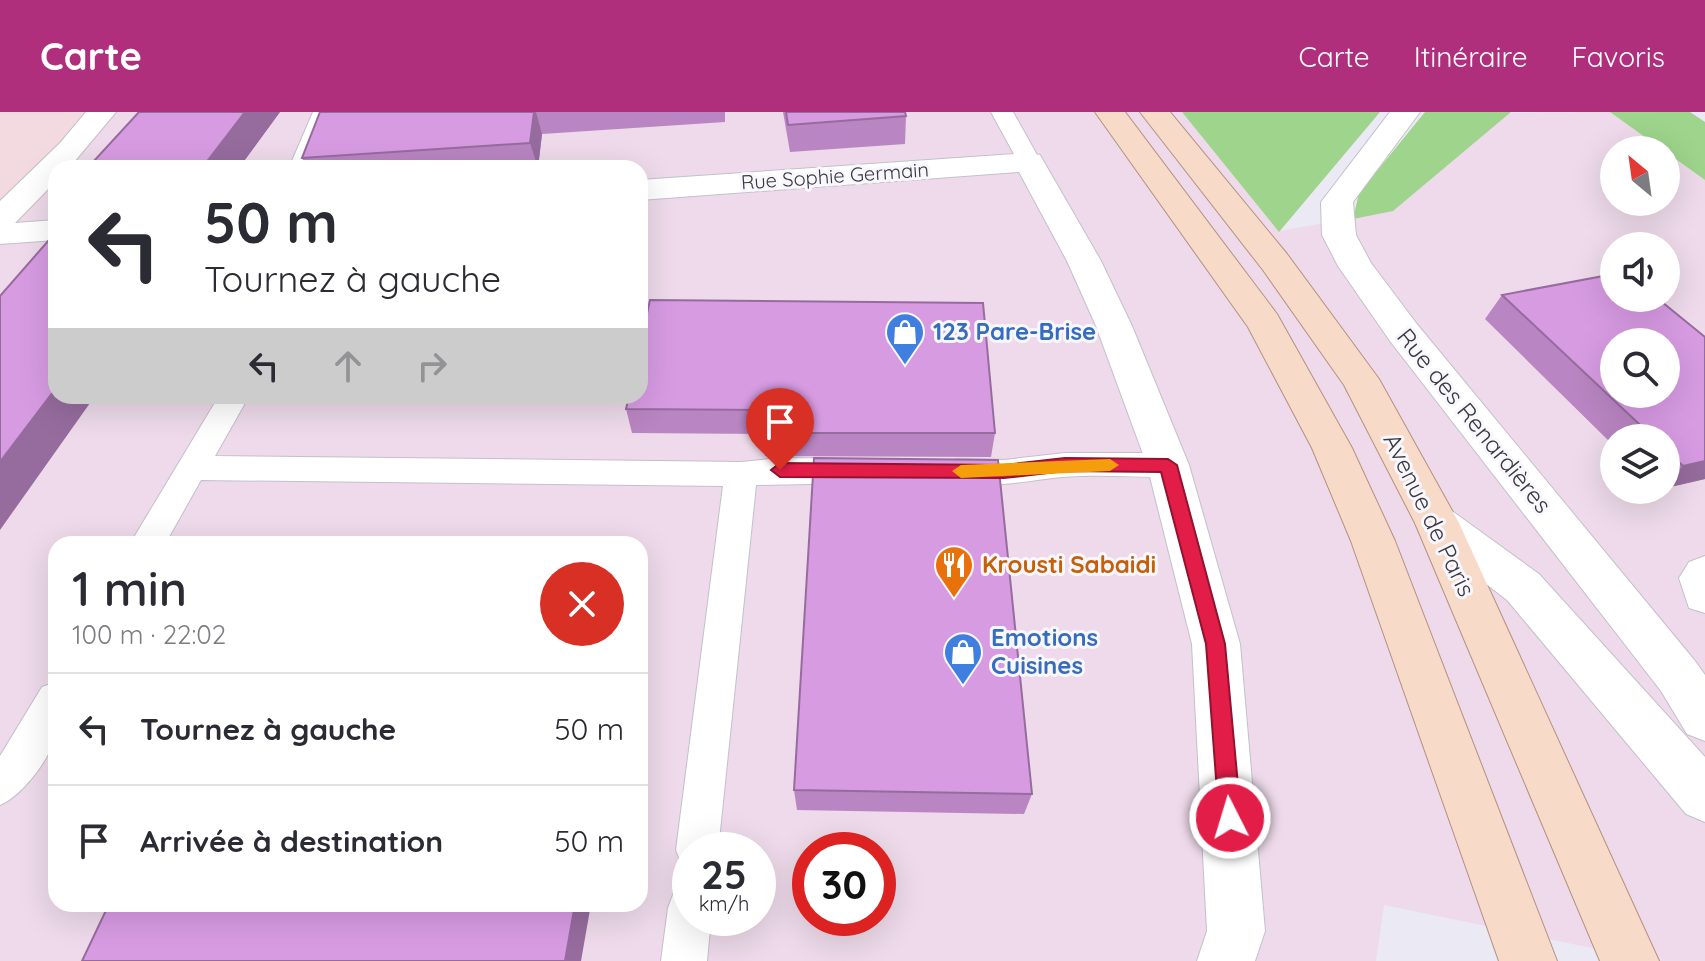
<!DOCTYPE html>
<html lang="fr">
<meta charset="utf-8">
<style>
body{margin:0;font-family:Quicksand,sans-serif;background:#f2f2f3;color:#2b2b33;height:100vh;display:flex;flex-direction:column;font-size:30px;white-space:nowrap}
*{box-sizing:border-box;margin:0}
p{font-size:26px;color:#7c7c81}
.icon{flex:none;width:44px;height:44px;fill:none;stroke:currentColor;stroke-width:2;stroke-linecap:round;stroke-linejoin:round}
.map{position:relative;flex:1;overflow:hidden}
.details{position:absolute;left:48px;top:424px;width:600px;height:376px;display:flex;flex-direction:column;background:#fff;border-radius:24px;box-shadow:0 8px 32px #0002}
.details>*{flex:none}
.top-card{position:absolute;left:48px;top:48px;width:600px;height:244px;border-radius:24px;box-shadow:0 8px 32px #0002;background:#fff;color:#2b2b33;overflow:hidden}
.needle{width:52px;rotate:331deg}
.buttons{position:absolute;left:1600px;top:24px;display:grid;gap:16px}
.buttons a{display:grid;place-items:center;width:80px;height:80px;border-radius:50%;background:#fff;box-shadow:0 8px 32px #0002;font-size:40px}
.speed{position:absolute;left:672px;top:720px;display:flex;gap:16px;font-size:40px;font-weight:700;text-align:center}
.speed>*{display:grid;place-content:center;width:104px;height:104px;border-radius:50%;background:#fff;box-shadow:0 8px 32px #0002;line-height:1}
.speed small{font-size:20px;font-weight:400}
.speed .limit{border:12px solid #d22;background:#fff;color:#111}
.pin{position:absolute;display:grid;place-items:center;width:68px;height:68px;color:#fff;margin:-82px -34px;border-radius:50% 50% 50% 0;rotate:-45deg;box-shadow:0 0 8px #0007}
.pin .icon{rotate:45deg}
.me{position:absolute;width:88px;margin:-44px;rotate:355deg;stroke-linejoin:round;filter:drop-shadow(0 0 6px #0008)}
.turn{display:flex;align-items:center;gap:28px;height:168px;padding:0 24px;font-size:36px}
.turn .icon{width:104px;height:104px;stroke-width:2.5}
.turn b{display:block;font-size:56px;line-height:68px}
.lanes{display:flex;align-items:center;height:76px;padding:0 24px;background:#0003;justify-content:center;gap:40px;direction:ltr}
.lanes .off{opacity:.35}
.round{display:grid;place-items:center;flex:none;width:84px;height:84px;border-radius:42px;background:#f2f2f3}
.summary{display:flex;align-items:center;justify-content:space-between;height:136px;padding:0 24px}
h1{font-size:48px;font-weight:600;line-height:60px}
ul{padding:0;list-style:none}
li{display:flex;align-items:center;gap:24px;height:112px;padding:0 24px;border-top:2px solid #e1e1e2}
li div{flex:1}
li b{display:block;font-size:30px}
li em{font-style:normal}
header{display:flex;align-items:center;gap:48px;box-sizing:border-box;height:112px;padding:0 40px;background:#b02f7c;color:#fff}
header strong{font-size:38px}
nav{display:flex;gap:44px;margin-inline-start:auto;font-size:28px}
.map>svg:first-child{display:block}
</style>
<header>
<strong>Carte</strong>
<nav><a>Carte</a><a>Itinéraire</a><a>Favoris</a></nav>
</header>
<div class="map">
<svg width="1705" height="849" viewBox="0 0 1705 849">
<rect width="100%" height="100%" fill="#eae9f4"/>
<!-- commercial -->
<path fill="#eedaea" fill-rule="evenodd" d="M113,0h1069l97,119 114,-20 114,-98 103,-1 54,38h-50v52h52v-50l39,28v781h-50l-271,-56 -8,56h-1376v-713l56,-65v213h584v-228h-572zM1614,134h52v52h-52zM1614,230h52v52h-52zM1614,326h52v52h-52zM56,432h584v360h-584zM690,738h68v68h-68zM810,738h68v68h-68z"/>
<!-- industrial -->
<path fill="#f3d9e0" d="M0,0h113l-57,56v15l-56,65z"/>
<!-- green -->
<path fill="#9ed48b" d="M1182,0h198l-101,120z
M1425,0h86l-118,99 -40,8 6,-26z
M1610,0h80l15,10v58z"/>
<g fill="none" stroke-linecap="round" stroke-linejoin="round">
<defs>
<path id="lane" d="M313,0h22l-22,56h-24z
M991,0h22l28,50 -4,5h-16z
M219,284h30l-34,60 526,6 39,-4 79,1 11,3 5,9 -5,9 -11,3 -103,2 -38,365h-28v18l-8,-3 -6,-15 47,-364 -522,-6 -36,64h-35z
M1065,341h103l11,3 5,9 -5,9 -11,3c-35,0 -71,-3 -106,0 -38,4 -80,14 -117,3l-5,-9 5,-9 11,-3 48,1z
M56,570c0,16 2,34 0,50 -3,24 -34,64 -56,73v-49l42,-69z
M690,774v32h21l-4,43h-46l7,-53 6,-16z"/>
<path id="street" d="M86,0h30l-47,56h-13v13l-41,42 41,-3v20l-56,4v-43l60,-58z
M1390,0h30l-67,90 3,33 15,28 45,60 279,338 10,14v66l-18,-7 -26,-43 -271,-350 -52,-75 -16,-31 -1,-33z
M1029,41l11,2 4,7 57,99 31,65 57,139 51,179 25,287 -10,30h-58l10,-30 -15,-287 -45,-179 -51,-139 -29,-65 -48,-89 -379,28v-20z
M1437,394l15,5 87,63 166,183v65l-19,-8 -179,-214 -85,-65 -7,-12 7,-12z
M1705,444v57l-16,-5 -10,-30 10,-16z"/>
<path id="primary" d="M1095,0h30l152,202 75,134 43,93 162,420h-58l-148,-420 -39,-93 -64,-121z
M1140,0h30l117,142 92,125 80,144 200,438h-59l-185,-438 -71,-138 -81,-115z"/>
</defs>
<!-- lane casing -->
<use href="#lane" stroke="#c2c1cb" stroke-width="2"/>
<!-- street casing -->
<use href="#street" stroke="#c2c1cb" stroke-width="2"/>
<!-- primary casing -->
<use href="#primary" stroke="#b19280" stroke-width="2"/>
<!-- lane -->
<use href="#lane" fill="#fff" fill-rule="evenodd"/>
<!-- street -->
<use href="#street" fill="#fff" fill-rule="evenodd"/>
<!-- primary -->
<use href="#primary" fill="#f7dac8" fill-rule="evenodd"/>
</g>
<!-- wall -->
<path fill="#b985c2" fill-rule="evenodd" d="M139,0h141l-41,56h-143l-4,-5z
M320,0h405v10l-183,12 -4,34h-231l-5,-10z
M783,0h122l1,4 -1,28 -115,8z
M1614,162v24h43l48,39v142l-39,9v-50h-52v8l-129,-127 17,-24zM1614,230h52v52h-52z
M650,188l345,133 -4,24 -226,-1 -2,-22 -131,-1 -6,-24z
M794,678l238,4 -8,20 -227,-4z"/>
<!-- shaded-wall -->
<path fill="#966c9e" d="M245,0h35l-41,56h-37z
M534,0h2l6,22 -4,34 -8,-25z
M56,276v8h39l-95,134v-68z
M1705,349v18l-39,9v-6l17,-16z
M575,792h16l-10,57h-16z"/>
<!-- building -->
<path fill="#d79be2" stroke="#966c9e" stroke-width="2" fill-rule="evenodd" d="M139,0h106l-43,56h-90l3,-4 -23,-1z
M320,0h214l-4,31 -228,15z
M786,0h119l1,4 -118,9z
M56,120v156l-56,74v-166z
M1614,162v24h43l48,39v124l-22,5 -17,-16v-12h-12l-152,-143zM1614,230h52v52h-52z
M650,188l333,3 12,130h-232l2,-23 -139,-1 3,-13h11v-51z
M814,346l184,2 34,334 -238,-4z
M109,792h466l-10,57h-483z"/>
<!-- route -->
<path fill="#e11d48" stroke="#92132f" stroke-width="2" d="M1065,346l103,1 9,6 48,179 16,174 -3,8 -8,3 -8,-3 -3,-8 -13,-174 -45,-172 -96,-1 -61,7 -224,-1 -9,-7 9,-7 224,2z"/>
<!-- slow -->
<path fill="#f59e0b" d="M1110,347l9,6 -9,6 -149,7 -9,-7 9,-6z"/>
<!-- icons -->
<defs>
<symbol id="shop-pin" viewBox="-11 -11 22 30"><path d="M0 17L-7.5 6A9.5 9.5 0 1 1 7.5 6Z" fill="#3f7fe0" stroke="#f8f7fe"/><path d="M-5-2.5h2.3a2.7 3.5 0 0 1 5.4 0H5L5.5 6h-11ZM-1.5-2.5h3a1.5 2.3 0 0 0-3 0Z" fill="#fff"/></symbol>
<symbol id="restaurant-pin" viewBox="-11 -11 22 30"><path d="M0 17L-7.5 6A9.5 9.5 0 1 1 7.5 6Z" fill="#e8710a" stroke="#f8f7fe"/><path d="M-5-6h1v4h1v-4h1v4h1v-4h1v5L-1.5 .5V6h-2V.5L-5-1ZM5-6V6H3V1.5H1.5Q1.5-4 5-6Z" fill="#fff"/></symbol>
</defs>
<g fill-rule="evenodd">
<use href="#shop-pin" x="883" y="198" width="44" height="60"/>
<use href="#restaurant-pin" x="932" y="431" width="44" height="60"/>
<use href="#shop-pin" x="941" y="518" width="44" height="60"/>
</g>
<g text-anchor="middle" stroke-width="6" stroke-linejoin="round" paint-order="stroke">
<!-- far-street labels -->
<g font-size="20" fill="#3a393e" stroke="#f8f7fe">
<text transform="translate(835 64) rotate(-4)" y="7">Rue Sophie Germain</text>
</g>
<!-- shop labels -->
<g font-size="24" font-weight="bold" fill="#366cbe" stroke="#f8f7fe" text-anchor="start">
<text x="933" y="228">123 Pare-Brise</text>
<text x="991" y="534">Emotions<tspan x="991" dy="28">Cuisines</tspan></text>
</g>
<!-- street labels -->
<g font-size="24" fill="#3a393e" stroke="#f8f7fe">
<text transform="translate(1474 309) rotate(51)" y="8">Rue des Renardières</text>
<text transform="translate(1429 403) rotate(64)" y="8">Avenue de Paris</text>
</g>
<!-- food labels -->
<g font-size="24" font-weight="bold" fill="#c56008" stroke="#f8f7fe" text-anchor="start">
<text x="982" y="461">Krousti Sabaidi</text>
</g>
</g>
</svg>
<div class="buttons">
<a><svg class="needle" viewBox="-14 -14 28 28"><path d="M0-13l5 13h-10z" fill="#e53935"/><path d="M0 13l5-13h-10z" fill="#7c7c81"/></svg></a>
<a><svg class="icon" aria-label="sound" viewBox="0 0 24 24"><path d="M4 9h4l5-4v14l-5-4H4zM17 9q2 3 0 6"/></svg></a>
<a><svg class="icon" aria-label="search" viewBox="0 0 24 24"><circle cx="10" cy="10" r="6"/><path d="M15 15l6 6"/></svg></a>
<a><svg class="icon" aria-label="layers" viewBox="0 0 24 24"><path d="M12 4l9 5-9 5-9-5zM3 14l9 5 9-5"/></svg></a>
</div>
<div class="speed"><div>25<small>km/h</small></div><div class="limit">30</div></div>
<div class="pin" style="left:780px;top:358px;background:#d93025"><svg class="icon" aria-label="arrive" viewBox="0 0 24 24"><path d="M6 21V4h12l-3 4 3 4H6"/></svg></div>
<svg class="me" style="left:1230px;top:706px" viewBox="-20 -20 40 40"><circle r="17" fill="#e11d48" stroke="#fff" stroke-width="3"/><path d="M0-11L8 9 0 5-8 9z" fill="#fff"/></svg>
<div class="top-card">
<div class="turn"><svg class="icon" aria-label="left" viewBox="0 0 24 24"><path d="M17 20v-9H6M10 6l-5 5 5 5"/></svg><div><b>50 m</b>Tournez à gauche</div></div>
<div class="lanes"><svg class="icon" aria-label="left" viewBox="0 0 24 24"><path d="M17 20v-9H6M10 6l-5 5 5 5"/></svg><svg class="icon off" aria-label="ahead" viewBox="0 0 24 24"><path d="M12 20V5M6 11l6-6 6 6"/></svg><svg class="icon off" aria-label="right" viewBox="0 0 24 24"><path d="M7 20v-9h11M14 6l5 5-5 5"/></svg></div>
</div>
<section class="details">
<div class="summary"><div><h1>1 min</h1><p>100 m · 22:02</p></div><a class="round" style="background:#d93025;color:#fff"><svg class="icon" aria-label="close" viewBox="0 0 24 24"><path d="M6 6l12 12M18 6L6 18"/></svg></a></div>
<ul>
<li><svg class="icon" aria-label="left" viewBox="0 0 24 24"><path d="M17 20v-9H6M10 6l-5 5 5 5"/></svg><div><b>Tournez à gauche</b></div><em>50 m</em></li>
<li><svg class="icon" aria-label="arrive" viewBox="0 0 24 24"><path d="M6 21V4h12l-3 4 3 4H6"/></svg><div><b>Arrivée à destination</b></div><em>50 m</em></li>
</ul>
</section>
</div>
